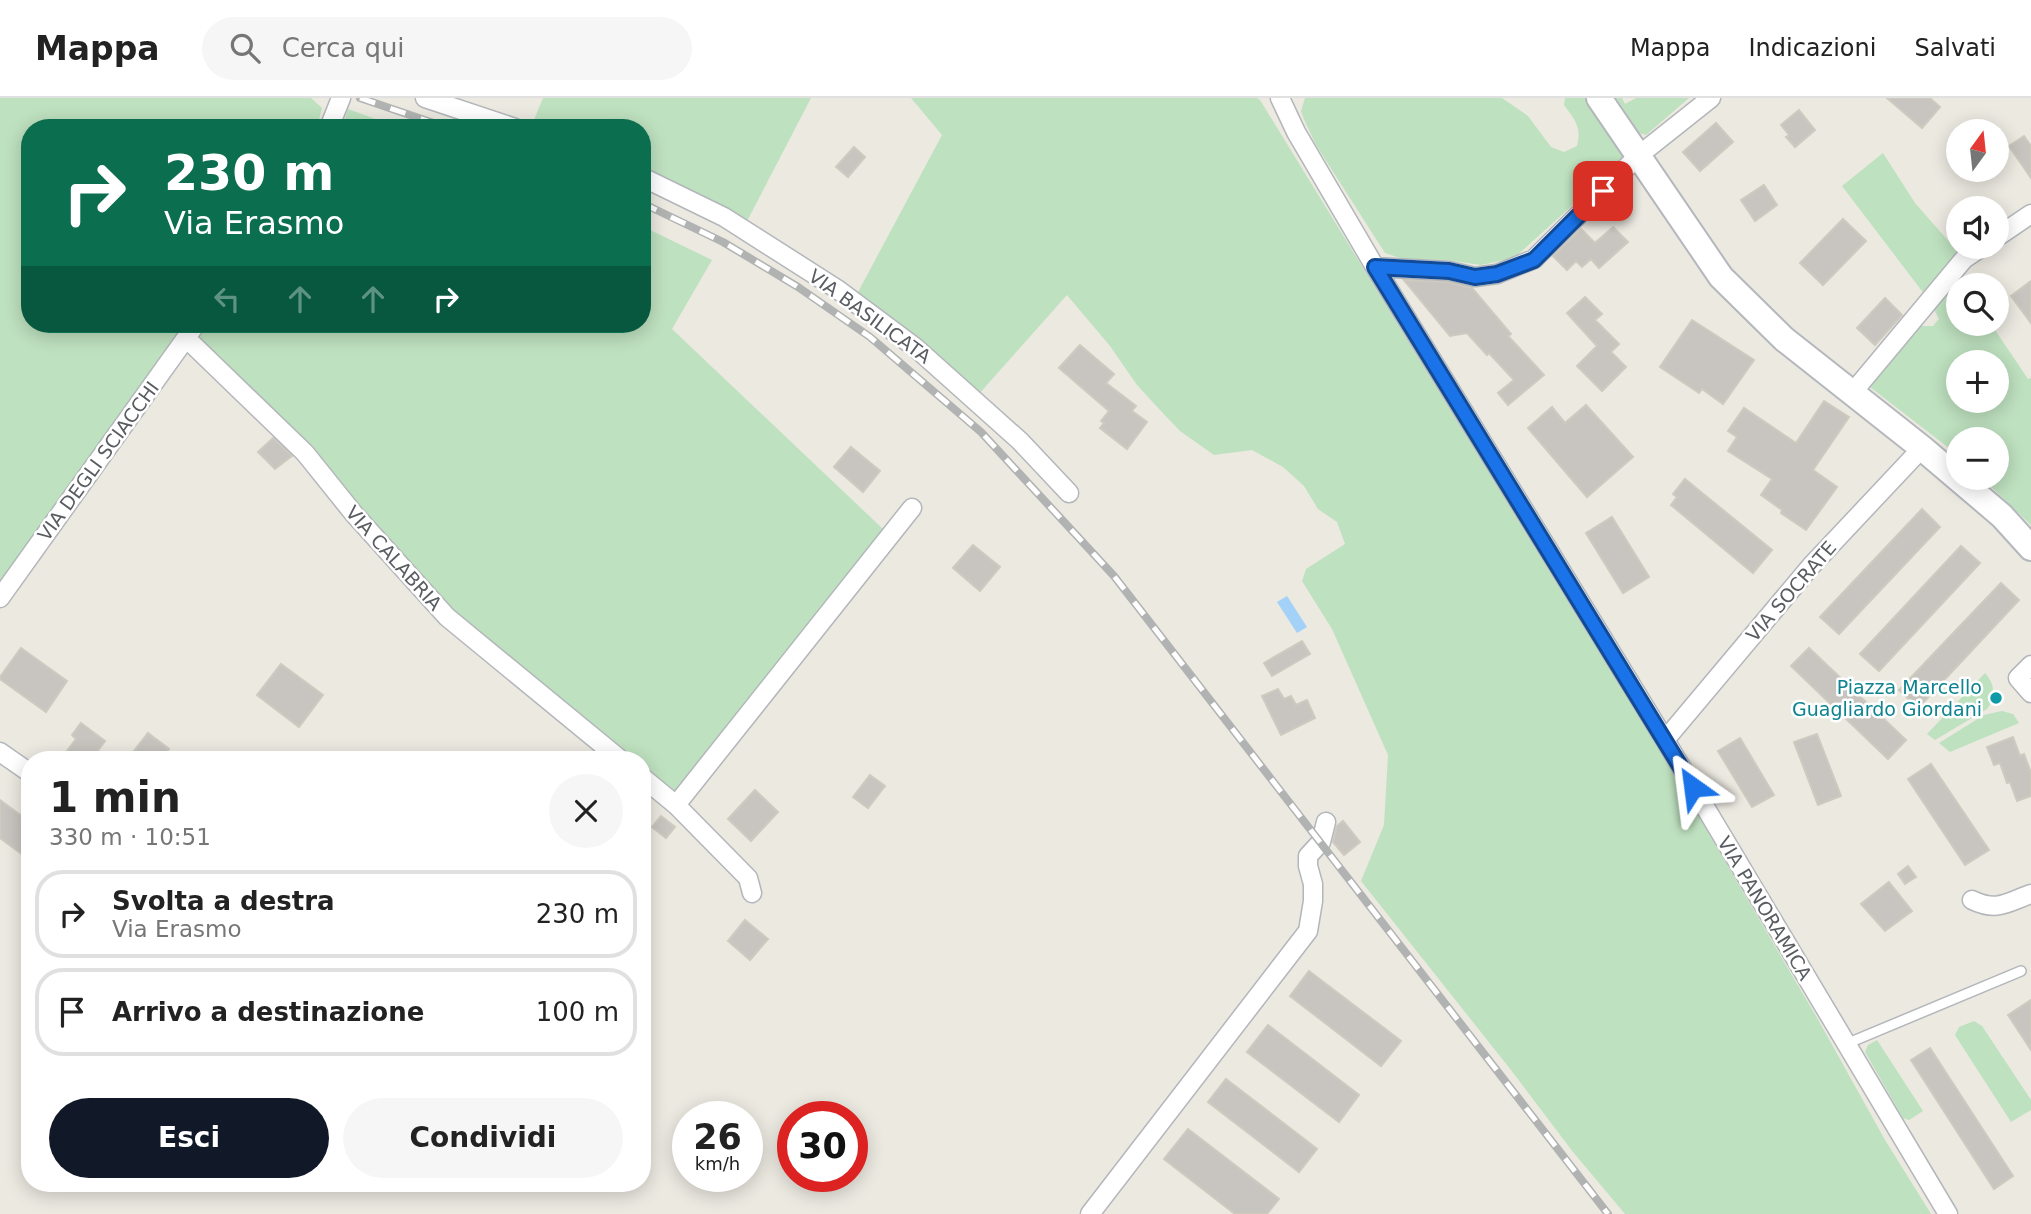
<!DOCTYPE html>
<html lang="it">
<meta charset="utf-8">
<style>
body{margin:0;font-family:"DejaVu Sans",sans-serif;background:#f6f6f6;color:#222;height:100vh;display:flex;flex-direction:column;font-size:26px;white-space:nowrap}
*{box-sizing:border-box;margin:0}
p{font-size:23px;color:#767676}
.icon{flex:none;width:38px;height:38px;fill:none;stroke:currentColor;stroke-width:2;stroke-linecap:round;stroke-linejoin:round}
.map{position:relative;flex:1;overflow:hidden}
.sheet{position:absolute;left:21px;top:653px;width:630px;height:441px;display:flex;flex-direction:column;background:#fff;border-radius:28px;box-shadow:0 4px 18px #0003}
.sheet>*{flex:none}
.hud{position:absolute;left:21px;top:21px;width:630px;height:214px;border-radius:28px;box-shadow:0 4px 18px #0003;background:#0b6e4f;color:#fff;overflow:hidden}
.needle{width:46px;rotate:15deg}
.buttons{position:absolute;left:1946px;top:21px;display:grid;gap:14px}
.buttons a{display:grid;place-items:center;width:63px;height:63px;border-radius:50%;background:#fff;box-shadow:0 4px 18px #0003;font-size:35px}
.speed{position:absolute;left:672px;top:1003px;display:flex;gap:14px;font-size:35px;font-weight:700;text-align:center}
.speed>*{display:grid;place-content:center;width:91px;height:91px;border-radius:50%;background:#fff;box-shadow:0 4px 18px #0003;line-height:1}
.speed small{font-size:18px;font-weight:400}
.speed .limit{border:10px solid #d22;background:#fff;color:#111}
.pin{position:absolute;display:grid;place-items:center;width:60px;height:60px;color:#fff;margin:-30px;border-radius:14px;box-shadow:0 4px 10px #0006}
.me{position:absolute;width:77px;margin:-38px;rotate:329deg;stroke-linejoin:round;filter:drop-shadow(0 0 5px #0008)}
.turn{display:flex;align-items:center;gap:24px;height:147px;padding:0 28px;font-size:32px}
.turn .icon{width:91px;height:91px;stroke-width:2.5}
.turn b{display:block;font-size:49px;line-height:60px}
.lanes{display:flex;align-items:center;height:66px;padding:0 28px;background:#0003;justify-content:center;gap:35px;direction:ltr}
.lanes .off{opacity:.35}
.round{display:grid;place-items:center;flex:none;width:74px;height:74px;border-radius:37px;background:#f6f6f6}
.head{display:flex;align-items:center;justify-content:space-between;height:119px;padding:0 28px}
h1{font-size:42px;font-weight:600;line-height:52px}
.action{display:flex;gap:14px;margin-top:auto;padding:14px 28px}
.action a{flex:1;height:80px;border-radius:42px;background:#111827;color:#fff;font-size:28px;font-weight:600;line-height:80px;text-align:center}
.action a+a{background:#f6f6f6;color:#222}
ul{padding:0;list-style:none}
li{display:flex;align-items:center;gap:21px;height:88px;margin:0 14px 10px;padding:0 14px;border:4px solid #e0e0e0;border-radius:28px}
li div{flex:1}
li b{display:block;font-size:26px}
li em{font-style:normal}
header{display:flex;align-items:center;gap:42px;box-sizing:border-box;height:98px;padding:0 35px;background:#fff;border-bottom:2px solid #e0e0e0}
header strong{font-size:33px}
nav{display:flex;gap:38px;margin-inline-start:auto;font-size:24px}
.search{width:490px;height:63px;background:#f6f6f6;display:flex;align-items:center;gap:18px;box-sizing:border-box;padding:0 24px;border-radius:38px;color:#767676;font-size:26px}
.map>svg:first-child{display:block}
</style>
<header>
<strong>Mappa</strong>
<div class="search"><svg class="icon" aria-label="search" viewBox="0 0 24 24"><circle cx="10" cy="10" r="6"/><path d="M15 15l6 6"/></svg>Cerca qui</div>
<nav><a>Mappa</a><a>Indicazioni</a><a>Salvati</a></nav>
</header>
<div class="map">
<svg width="2031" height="1116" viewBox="0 0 2031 1116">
<rect width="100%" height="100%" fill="#ebe9e0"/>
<!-- green -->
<path fill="#bee1bf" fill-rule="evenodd" d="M0,0h311l11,10 -5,20h-287v196h155l-185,261z
M543,0h268l-65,125 -104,-52v-43l-111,-1z
M911,0h346l3,2 413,673 143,243 69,124 46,74h-306l-52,-62 -62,-82 -150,-189 23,-56 4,-70 -56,-126 -30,-48 4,-12 39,-25 -8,-22 -19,-13 -14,-23 -21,-19 -31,-17 -38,5 -34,-24 -20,-21 -23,-25 -27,-39 -43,-51 -89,100 -121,-101 85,-159z
M1305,0h197l26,18 23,31 13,5 13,-6c5,-19 -2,-26 -13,-41l1,-7h23l39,58 -113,102 -33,7 -34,-5 -44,-1 -18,-6 -69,-108 -13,-28 -2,-6z
M1616,0h6l3,6 11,-6h53l-43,37 -7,-2z
M348,11l52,19h-58z
M1883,55l32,50 44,50 -34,42 -83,-109z
M642,128l70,34 -40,69 212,201 -205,260c-16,2 -25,-11 -37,-21v-9l-10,-1 -177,-142 -260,-280 10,-13h437z
M1959,179l6,8h-7v39h33l37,55 3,-1v147l-49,-47h15v-39h-39v11l-4,2 -84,-65v-4l45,-57h18l6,-7 -6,-12zM1958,264h39v39h-39z
M1985,575c10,11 11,23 2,36l-52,31 -8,-6z
M2002,613l11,3 6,9 -69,29 -11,-9 45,-28z
M1974,923l8,5 49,74v10l-20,12 -56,-87 4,-8z
M1877,942l46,71 -14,9 -6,-2 -38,-66 3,-7z"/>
<!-- water -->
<path fill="#a4d1f7" d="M1287,498l20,31 -10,6 -20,-31z"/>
<!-- building -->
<path fill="#c8c5c0" stroke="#cfcabf" stroke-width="2" d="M1887,0h43l10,9 -18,21z
M1799,12l16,20 -20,17 -9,-10 3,-2 -8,-10z
M1716,25l17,19 -33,29 -17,-19z
M2024,38l7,10v32l-22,-32z
M854,49l11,10 -17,20 -12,-10z
M1764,87l13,20 -22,16 -14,-21z
M1843,121l23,22 -43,44 -23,-22z
M1613,129l15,15 -29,26 -8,-9 -9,8 -6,-6 -9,9 -14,-14 28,-27 14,14z
M1404,182l43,2 25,6 39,46 -3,2 36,39 -36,30 -10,-12 16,-13 -25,-27 -2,2 -20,-22 -17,3z
M2031,183v42l-20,-27z
M1585,199l17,17 -7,6 24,24 -8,8 15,15 -24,24 -25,-25 20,-20 -30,-33z
M1885,200l17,17 -27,30 -18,-17z
M1692,222l62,40 -31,44 -21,-15 -3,4 -39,-26z
M1080,247l34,29 -8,9 30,23 -4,5 15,11 -20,27 -27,-21 4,-5 -3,-2 8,-10 -50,-43z
M1824,303l25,16 -36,53 24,17 -31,43 -25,-17 1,-3 -21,-15 11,-16 -44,-28 9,-14 -9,-6 16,-23 52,35z
M1586,307l47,52 -46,40 -59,-69 24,-21 13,16z
M273,340l19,18 -17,13 -17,-17z
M851,349l29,24 -17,21 -29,-25z
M1685,381l87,71 -19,23 -82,-68 6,-8 -4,-3z
M1922,411l18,18 -101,107 -19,-17z
M1612,419l37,60 -26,16 -37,-60z
M973,447l27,22 -20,24 -27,-23z
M1961,448l19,17 -101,108 -19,-17z
M2001,485l18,17 -101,108 -19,-18z
M1302,543l8,13 -38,22 -8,-13z
M21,550l46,33 -21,31 -46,-33v-2z
M1809,550l97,92 -18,19 -97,-93z
M281,566l42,31 -24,32 -42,-32z
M1278,591l6,10 7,-3 5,9 11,-5 8,18 -34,17 -19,-39z
M81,625l24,18 -14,19h-31l16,-21 -4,-4z
M148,635l21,16 -9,11h-33z
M1817,636l24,62 -23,9 -24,-63z
M2013,639l7,19 4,-2 7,19v23l-14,5 -7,-19 -3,1 -7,-20 -6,2 -7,-18z
M1740,640l34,57 -22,12 -34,-56z
M1931,666l58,86 -24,15 -57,-86z
M870,677l15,11 -17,22 -15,-11z
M755,692l23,22 -27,29 -23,-22z
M0,702l30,22v38l-30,-22z
M661,718l14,11 -9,11 -14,-11z
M1343,723l17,21 -16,13 -11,-13 4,-16z
M1908,768l8,11 -11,7 -7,-10z
M1889,784l23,29 -27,20 -24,-27z
M745,822l23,19 -18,21 -22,-19z
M1309,873l92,70 -20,25 -91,-70z
M2031,902v50l-23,-35z
M1268,927l91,70 -20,27 -92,-70z
M1930,950l83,128 -19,13 -83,-129z
M1226,981l91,70 -18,23 -91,-70z
M1188,1031l91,70 -12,15h-32l-71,-55z"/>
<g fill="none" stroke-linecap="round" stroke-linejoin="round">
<defs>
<path id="lane" d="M1846,946l175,-73"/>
<path id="street" d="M425,0l90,30
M1280,0l16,34 79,135 290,473 283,474
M329,30l12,-30
M642,79l82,40 113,72 79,59 104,93 49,52
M1997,139l34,-23
M1375,169l74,4 26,6 22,-3 37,-15 104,-103 73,-58
M186,240l119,115 49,61 93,103 174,143
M1853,294l111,-133 18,-12
M0,500l196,-274
M2031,567l-13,13 13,15
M1665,642l146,-174 111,-118
M0,654l30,21
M642,679l34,28 72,73 4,15
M676,707l236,-297
M1972,802c25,12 34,3 59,-6
M1090,1116l218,-283 5,-30v-17l-5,-18v-10l13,-14 5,-20"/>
<path id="secondary" d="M1599,0l122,179 63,62 138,109 80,68 29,32"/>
</defs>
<!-- lane casing -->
<use href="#lane" stroke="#b3b6ba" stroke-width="12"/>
<!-- street casing -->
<use href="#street" stroke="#b3b6ba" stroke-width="21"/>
<!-- secondary casing -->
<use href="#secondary" stroke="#b4b7bc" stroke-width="28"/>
<!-- lane -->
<use href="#lane" stroke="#fff" stroke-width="9"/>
<!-- street -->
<use href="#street" stroke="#fff" stroke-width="18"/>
<!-- secondary -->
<use href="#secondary" stroke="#fff" stroke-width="24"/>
<defs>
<path id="rail" d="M360,0l88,30
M642,105l81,39 75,45 72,50 111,95 133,144 494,638"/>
</defs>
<!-- rail casing -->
<use href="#rail" stroke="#b1b2b2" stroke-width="8"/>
<!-- rail -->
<use href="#rail" stroke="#fff" stroke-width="5" stroke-dasharray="16" stroke-linecap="butt"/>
</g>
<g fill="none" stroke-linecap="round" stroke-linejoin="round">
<defs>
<path id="route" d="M1603,93l-69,69 -37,14 -22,3 -26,-6 -74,-4 318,520"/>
</defs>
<!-- route casing -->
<use href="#route" stroke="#114b97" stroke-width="18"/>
<!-- route -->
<use href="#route" stroke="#1a73e8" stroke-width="12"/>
</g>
<!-- markers -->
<circle fill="#0f9aa8" stroke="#fff" stroke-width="2.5" cx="1996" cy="600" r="7"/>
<g text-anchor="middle" stroke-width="5" stroke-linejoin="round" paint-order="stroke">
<!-- street labels -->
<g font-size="19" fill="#595c60" stroke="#fff">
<text transform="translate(870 218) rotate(36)" y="7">VIA BASILICATA</text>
<text transform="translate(98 363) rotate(-54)" y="7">VIA DEGLI SCIACCHI</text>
<text transform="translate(394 460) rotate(48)" y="7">VIA CALABRIA</text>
<text transform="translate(1791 493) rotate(-49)" y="7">VIA SOCRATE</text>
<text transform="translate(1765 810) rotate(59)" y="7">VIA PANORAMICA</text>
</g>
<!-- culture labels -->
<g font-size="19" fill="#0d838f" stroke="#fff" text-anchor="end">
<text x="1982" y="596">Piazza Marcello<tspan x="1982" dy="22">Guagliardo Giordani</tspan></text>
</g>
</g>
</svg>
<div class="buttons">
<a><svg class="needle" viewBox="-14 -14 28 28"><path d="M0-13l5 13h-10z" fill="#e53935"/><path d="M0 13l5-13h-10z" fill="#767676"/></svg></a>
<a><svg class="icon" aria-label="sound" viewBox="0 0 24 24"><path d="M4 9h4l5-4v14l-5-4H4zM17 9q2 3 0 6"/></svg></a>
<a><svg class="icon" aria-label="search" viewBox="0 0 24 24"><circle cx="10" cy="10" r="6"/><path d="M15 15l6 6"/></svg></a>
<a>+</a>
<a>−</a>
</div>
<div class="speed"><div>26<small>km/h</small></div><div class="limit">30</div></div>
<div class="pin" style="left:1603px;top:93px;background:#d93025"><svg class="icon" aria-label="arrive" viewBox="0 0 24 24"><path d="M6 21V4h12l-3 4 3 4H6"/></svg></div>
<svg class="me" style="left:1693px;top:689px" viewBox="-20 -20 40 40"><path d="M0-17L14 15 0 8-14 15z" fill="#1a73e8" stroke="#fff" stroke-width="4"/></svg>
<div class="hud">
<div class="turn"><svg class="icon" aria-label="right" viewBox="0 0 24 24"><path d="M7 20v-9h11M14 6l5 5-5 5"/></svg><div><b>230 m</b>Via Erasmo</div></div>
<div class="lanes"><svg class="icon off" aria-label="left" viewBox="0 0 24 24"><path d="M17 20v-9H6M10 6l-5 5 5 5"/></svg><svg class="icon off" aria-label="ahead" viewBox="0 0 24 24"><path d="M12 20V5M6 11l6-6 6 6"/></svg><svg class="icon off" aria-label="ahead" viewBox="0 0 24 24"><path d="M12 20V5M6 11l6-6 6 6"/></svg><svg class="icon" aria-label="right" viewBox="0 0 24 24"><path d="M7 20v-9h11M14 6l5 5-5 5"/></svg></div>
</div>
<section class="sheet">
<div class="head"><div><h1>1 min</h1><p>330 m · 10:51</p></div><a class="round"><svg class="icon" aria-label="close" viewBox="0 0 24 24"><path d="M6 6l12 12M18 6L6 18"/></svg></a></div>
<ul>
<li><svg class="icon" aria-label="right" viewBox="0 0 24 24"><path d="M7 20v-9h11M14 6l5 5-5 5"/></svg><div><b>Svolta a destra</b><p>Via Erasmo</p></div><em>230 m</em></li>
<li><svg class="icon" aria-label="arrive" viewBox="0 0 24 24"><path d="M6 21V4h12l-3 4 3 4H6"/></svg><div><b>Arrivo a destinazione</b></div><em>100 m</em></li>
</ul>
<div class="action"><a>Esci</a><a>Condividi</a></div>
</section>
</div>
